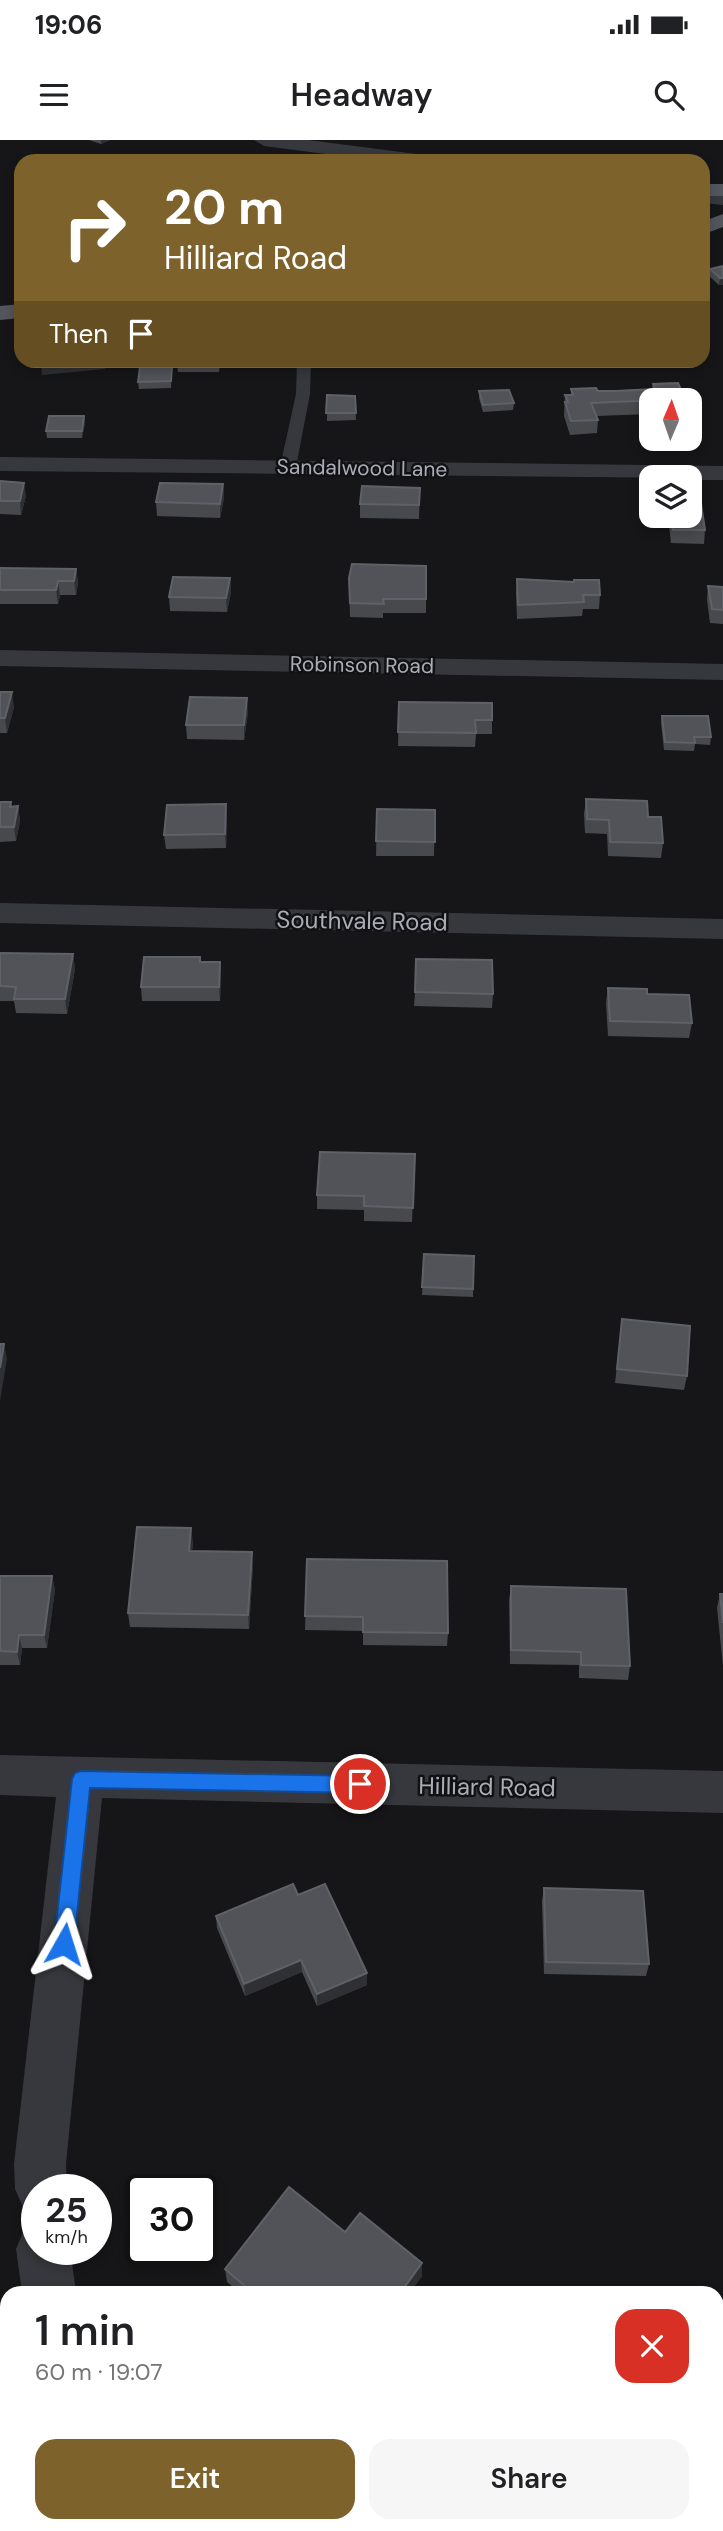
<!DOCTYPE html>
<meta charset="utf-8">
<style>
body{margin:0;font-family:"DM Sans",sans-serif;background:#f6f6f6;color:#202124;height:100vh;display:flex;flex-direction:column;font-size:26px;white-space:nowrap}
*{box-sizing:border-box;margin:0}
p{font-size:23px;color:#757577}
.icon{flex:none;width:38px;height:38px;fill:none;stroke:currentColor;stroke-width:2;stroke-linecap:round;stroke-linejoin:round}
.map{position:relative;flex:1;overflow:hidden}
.side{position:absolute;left:0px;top:2146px;width:724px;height:247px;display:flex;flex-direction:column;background:#fff;border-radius:21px 21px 0 0;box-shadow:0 4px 10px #0003}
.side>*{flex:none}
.top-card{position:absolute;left:14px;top:14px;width:696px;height:214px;border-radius:21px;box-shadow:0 4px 10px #0003;background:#7e622b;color:#fff;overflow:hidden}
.needle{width:46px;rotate:2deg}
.controls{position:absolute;left:639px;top:248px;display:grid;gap:14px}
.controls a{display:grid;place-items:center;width:63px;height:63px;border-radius:14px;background:#fff;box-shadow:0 4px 10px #0003;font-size:35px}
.speed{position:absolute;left:21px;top:2034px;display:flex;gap:14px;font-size:35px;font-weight:700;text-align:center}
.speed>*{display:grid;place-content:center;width:91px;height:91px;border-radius:50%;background:#fff;box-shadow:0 4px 10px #0003;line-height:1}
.speed small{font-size:18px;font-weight:400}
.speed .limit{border:4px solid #111;border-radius:10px;background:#fff;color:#111}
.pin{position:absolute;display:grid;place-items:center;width:60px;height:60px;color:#fff;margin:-30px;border:4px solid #fff;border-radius:50%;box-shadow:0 2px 7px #0007}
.me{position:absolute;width:77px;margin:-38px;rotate:6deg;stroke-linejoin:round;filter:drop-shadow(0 0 5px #0008)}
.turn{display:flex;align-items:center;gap:24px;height:147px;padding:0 35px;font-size:32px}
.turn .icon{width:91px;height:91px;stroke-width:2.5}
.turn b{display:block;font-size:49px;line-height:60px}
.then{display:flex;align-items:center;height:66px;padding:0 35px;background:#0003;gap:14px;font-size:26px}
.round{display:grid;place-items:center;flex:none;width:74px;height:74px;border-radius:21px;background:#f6f6f6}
.headline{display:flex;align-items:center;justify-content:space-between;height:119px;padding:0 35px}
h1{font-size:42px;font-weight:600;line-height:52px}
.button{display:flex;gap:14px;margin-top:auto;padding:14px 35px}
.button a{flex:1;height:80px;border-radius:21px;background:#7e622b;color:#fff;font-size:28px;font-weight:600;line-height:80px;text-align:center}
.button a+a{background:#f6f6f6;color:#202124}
.status{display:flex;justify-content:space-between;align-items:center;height:49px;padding:0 35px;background:#fff;direction:ltr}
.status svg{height:19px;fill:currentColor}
header{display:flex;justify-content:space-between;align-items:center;height:91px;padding:0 35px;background:#fff;font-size:32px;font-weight:600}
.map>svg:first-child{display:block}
</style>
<div class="status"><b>19:06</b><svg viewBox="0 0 49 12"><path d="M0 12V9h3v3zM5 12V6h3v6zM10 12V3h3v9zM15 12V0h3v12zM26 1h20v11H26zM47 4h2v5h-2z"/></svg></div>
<header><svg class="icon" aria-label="menu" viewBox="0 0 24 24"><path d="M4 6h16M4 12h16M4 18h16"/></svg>Headway<svg class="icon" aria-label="search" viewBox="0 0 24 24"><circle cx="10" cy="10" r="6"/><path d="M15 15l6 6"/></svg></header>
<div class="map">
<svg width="723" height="2391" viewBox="0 0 723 2391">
<rect width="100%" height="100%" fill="#161618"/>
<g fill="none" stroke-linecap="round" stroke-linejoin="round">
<!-- service -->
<path fill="#37383d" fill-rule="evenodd" d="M297,220h14l-1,34 -14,73 -8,5 -8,-5 16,-73z"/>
<!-- minor -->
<path fill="#37383d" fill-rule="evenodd" d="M0,317l723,9v14h-33v-2l-690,-7z
M0,510l723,14v16l-723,-14z
M0,763l723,16v20l-723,-16z
M0,1615l723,16v42l-621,-15 -36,366 1,25h-30v24l-14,-6 -8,-18 -1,-25 42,-367 -56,-2z
M37,2085v24h33l6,43h-54l-6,-43 8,-19z
M153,2385h63l3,6h-63z"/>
<!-- tertiary -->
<path fill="#37383d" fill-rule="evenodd" d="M254,0h54l116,15 10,6h-55l-115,-15z
M704,51l19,2v12l-19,-2z"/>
<!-- primary -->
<path fill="#53555c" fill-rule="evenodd" d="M704,44h19v12h-19z
M723,74v13l-19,7v-13z
M21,164v14l-21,2v-14z"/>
</g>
<!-- wall -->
<path fill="#47494d" d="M89,0h21l-9,4z
M21,107v23h-2l-1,-7z
M723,126v19h-4l-10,-9 1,-7z
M170,220h65v3h-15l-1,9h-41l-1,-9h-6z
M172,227l-1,21 -32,1 -1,-7z
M678,243l8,18 6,-1 7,15 -2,13h-7v-27h-39v13l-55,2 2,4 -1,13 -27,2 -6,-19 1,-21h6v-6l25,-1 2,3h17l37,-2 1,-5z
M479,251l35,12 -1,7 -30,2 -4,-14z
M327,255l28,1 1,24 -29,1z
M84,276l1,7 -3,15h-35l-1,-7z
M0,341l26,15 -5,19 -21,-1z
M223,344l1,14 -4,20 -63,-2 -1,-14z
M420,348l-1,31 -59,-1v-14z
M668,376h22l15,14 -1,14 -33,-1z
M426,426v47h-43v5l-33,-1 -1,-39z
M0,428l76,1 2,14 -2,12h-16l-2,9h-58z
M230,438l1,14 -4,20 -57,-1 -1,-14z
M517,439l83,16 -1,14h-16l-1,7 -65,3 -1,-26z
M708,446l15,1v37l-13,-1 -3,-23z
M0,552l14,15 -7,26h-7z
M399,562l93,18v14h-16l-1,13 -77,-1z
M248,572l-4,28 -57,-1 -1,-14z
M662,576l49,21 -1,8 -15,-1 -1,7 -30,-1 -3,-27z
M586,659l62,18 15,26 -2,15 -53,-2 -1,-22 -22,-1 -1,-19z
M0,662h11l1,5 6,-1 2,15 -4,20 -16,1z
M377,669l58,1 -1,46h-58z
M227,678l-1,30 -60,1 -2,-14z
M0,813l73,1 2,15 -8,45 -51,-1 -2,-12h-14z
M200,822h20l1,14 -1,25h-78l-1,-14z
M608,848l39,6 45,29 -3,15 -81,-2 -2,-33z
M415,852l78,2 -1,14 -78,-2z
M415,1014l-3,68 -48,-1v-11l-47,-1v-14z
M424,1114l50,2 -1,41 -51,-2z
M622,1179l65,57 -3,14 -69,-7z
M193,1402l-1,9 61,15 -4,63 -119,-2 -2,-14z
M307,1419l141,74 -1,13 -84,-1v-14l-58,-1z
M0,1436h52l3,14 -8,58h-25l-2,17h-20z
M511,1446l119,80 -2,14 -49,-2v-13l-69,-1 -1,-64z
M720,1454h3v72l-6,-58z
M544,1748l105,76 -3,12 -102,-2 -2,-73z
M298,1755l69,78v12l-50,21 -15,-34 -57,24 -28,-68 -1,-12z
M345,2092l77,44 -12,16h-171l-12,-10 -2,-13z
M718,2176l5,63 -4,9h-1z"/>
<!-- shaded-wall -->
<path fill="#2f3033" d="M101,0h9l-9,4z
M720,138h3v7h-4z
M58,220h46l1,9 -63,6 -1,-13z
M84,276l1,7 -3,15v-7z
M24,343l2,13 -5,19 -1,-14z
M223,344l1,14 -4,20v-14z
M76,429l2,14 -2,12 -2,-14z
M230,438l1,14 -4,20 -1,-14z
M58,441l2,14 -2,9 -2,-14z
M12,552l2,15 -7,26 -2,-15z
M247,558l1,14 -4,28v-15z
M226,664l1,14 -1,30 -1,-14z
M18,666l2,15 -4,20 -2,-14z
M73,814l2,15 -8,45 -2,-15z
M220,822l1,14 -1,25 -1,-14z
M4,1204l3,15 -7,42v-33z
M191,1388l2,14 -2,23 -2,-14z
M252,1412l1,14 -4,63 -1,-14z
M52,1436l3,14 -8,58 -3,-13z
M19,1495l3,13 -2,17 -3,-13z
M301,1820l1,12 -57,24 -1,-12z
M367,1833v12l-50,21v-12z
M422,2123v13l-12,16h-9z"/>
<!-- building -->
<path fill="#525359" stroke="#5f6168" stroke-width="2" d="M21,107v16h-3z
M723,126v12h-3l-10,-9z
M140,227h32l-1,14 -33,1z
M678,243l8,18 6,-1 7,15h-9v-14h-29v-1l-70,3 7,17 -27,1 -6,-19h3l-3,-7h8l-2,-6 25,-1 2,3h17l40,-2 -2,-5z
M509,250l5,13 -31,2 -4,-14z
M327,255l28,1 1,17h-30z
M49,276h35l-2,15h-36z
M0,341l24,2 -4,18h-20z
M160,343l63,1 -3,20 -64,-2z
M362,346l58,2 -1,17 -59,-1z
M690,349l9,1 6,40h-32l-2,-14h19z
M352,424l74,2v33h-43l1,5 -34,-1 -1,-25z
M0,428l76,1 -2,12h-16l-2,9h-56z
M173,437l57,1 -4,20 -57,-1z
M517,439l57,3v-2h25l1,15h-17l1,7 -66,3z
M708,446l15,1v23l-11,-1z
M0,552h12l-7,26h-5z
M190,557l57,1 -3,27h-58z
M399,562l93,1v17h-17l1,13 -78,-1z
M662,576h46l3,21h-17l1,6 -30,-1z
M586,659l61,2 1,16h13l2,26 -53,-1 -1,-22 -22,-1z
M0,662h11l-1,5 8,-1 -4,21h-14z
M226,664l-1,30 -61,1 3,-30z
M377,669l58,1v32l-59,-1z
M0,813l73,1 -8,45h-51l2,-12 -16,-1z
M144,817h56v5h20l-1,25h-78z
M416,819l76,1 1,34 -78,-2z
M608,848l39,1v5l42,1 3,28 -82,-2z
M320,1012l95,2 -2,54 -49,-2v-10l-47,-1z
M424,1114l50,2 -1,33 -51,-2z
M622,1179l68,7 -3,50 -70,-7z
M0,1204h4l-4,24z
M137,1387l54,1 -2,23 63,1 -4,63 -120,-2z
M307,1419l140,2 1,72 -85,-1v-15l-58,-1z
M0,1436h52l-8,59h-25l-2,17 -17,-1z
M511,1446l115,3 4,77 -49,-1v-13l-70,-2z
M720,1454h3v29z
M293,1744l5,11 27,-11 42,89 -50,21 -16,-34 -57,24 -28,-68z
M544,1748l99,3 6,73 -103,-2z
M289,2047l56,45 15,-19 62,50 -21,29h-149l-27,-23z
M605,2147l110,4 1,1h-111z
M718,2176l5,63h-5z"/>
<!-- route -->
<path fill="#1a73e8" stroke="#114b97" stroke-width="2" d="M81,1631l279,5 7,2 3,6 -3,6 -7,3 -270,-5 -16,156 -3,7 -7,3 -7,-3 -3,-7 18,-165 3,-6z"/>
<g text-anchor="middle" stroke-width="5" stroke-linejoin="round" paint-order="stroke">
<!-- far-street labels -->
<g font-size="21" fill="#a8adb8" stroke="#111113">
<text transform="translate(362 328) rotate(1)" y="7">Sandalwood Lane</text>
<text transform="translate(362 525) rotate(1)" y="7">Robinson Road</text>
</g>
<!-- street labels -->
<g font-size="24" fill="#a8adb8" stroke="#111113">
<text transform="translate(362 781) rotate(1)" y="8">Southvale Road</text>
<text transform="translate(487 1647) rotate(1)" y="8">Hilliard Road</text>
</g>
</g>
</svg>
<div class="controls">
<a><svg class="needle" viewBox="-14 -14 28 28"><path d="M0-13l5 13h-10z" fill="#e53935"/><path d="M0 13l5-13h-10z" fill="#757577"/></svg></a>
<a><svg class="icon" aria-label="layers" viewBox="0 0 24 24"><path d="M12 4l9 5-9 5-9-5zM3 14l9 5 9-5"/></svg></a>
</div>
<div class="speed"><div>25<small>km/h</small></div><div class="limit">30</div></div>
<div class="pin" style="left:360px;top:1644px;background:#d93025"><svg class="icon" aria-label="arrive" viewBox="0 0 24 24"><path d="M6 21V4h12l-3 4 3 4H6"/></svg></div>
<svg class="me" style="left:64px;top:1804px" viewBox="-20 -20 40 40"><path d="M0-17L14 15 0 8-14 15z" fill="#1a73e8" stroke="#fff" stroke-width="4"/></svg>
<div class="top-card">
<div class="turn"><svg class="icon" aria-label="right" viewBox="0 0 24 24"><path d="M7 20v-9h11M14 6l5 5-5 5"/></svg><div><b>20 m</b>Hilliard Road</div></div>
<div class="then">Then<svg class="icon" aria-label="arrive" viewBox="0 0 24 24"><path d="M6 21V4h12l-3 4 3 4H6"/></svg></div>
</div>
<section class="side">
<div class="headline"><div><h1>1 min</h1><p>60 m · 19:07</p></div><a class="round" style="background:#d93025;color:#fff"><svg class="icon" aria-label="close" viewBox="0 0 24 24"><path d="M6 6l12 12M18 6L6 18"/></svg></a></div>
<div class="button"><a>Exit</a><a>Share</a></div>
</section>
</div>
